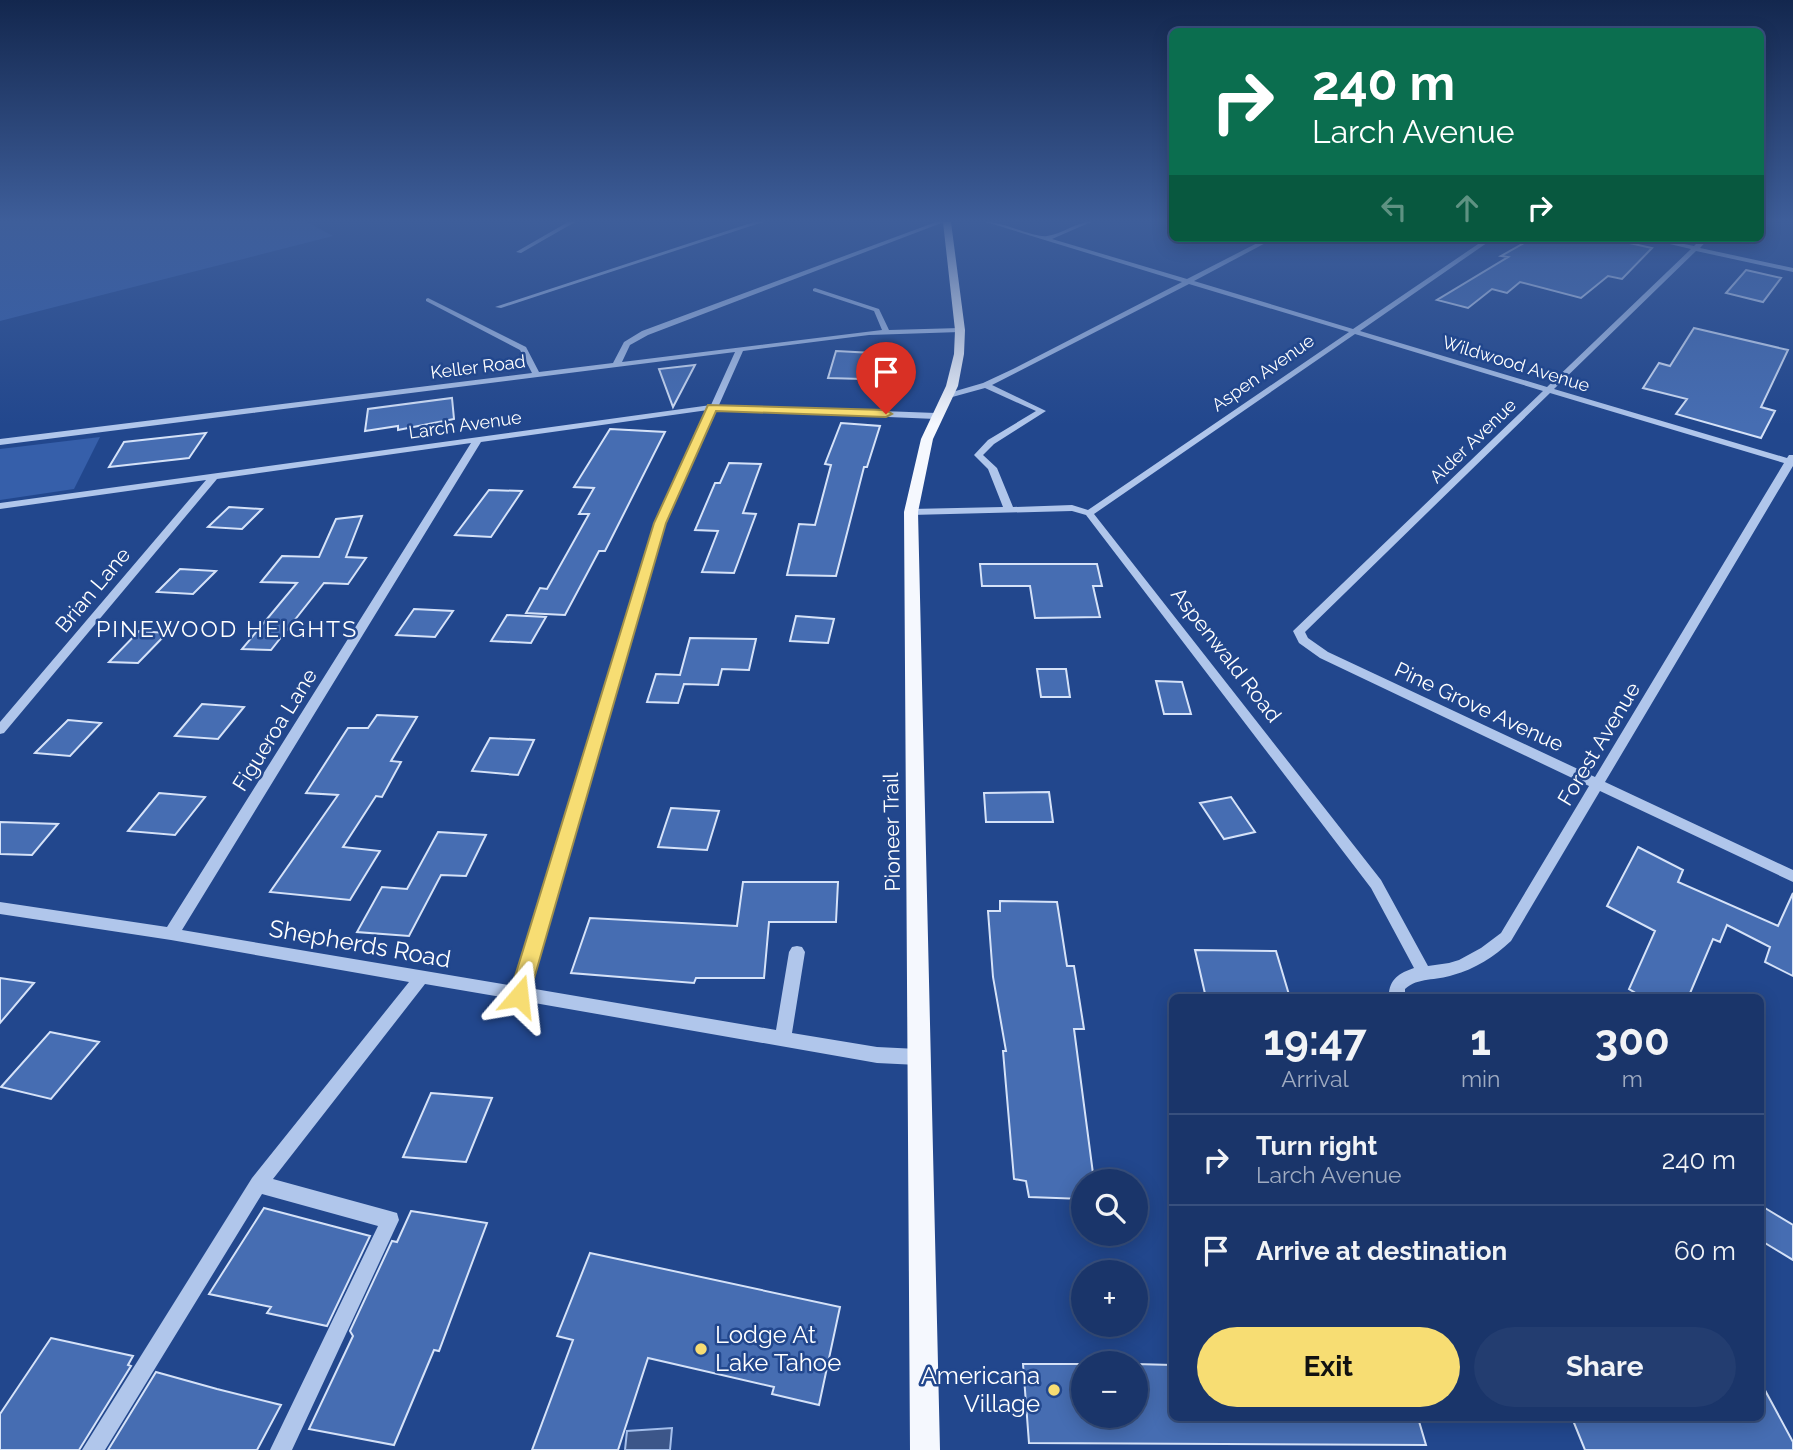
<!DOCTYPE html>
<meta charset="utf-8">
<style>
body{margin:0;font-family:Raleway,sans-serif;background:#233d70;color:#f1f3f6;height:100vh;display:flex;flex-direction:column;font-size:26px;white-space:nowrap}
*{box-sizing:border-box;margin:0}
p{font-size:23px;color:#9fabc1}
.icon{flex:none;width:38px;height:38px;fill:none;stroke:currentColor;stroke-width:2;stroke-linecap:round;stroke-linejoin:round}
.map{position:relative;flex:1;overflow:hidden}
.panel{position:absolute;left:1169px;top:994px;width:595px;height:427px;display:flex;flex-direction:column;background:#1a356a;border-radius:10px;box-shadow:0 4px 18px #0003,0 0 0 2px #38507e}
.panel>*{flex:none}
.top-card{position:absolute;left:1169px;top:28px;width:595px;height:214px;border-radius:10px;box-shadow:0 4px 18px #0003,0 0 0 2px #38507e;background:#0b6e4f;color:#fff;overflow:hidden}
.controls{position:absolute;left:1071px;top:1169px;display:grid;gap:14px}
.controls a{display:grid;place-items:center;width:77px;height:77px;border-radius:50%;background:#1a356a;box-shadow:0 4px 18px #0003,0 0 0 2px #38507e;font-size:35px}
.pin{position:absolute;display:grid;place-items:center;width:60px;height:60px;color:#fff;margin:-72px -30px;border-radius:50% 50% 50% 0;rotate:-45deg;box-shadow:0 0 7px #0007}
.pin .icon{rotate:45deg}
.me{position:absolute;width:77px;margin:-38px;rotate:17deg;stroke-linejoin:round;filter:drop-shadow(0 0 5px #0008)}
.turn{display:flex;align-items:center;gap:24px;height:147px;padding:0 28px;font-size:32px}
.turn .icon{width:91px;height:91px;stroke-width:2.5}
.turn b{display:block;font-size:49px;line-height:60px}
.lanes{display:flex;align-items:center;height:66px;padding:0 28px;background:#0003;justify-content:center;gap:35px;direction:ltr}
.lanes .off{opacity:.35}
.eta{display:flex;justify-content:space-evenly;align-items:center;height:119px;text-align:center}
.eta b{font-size:42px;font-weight:700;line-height:49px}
.cta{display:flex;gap:14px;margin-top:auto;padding:14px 28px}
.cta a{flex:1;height:80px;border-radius:42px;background:#f7dd73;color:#111;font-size:28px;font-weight:700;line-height:80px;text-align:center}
.cta a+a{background:#233d70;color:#f1f3f6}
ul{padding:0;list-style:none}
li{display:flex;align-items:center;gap:21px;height:91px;padding:0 28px;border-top:2px solid #38507e}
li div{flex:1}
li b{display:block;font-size:26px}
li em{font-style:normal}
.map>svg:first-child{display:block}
</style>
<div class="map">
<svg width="1793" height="1450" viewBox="0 0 1793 1450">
<rect width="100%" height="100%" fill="#22478d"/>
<!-- green -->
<path fill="#365faa" d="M0,222h307l26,14 -333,85z
M100,437l-26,52 -74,11v-51z"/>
<!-- water -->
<path fill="#3c5689" stroke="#a4bfec" stroke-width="2" d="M672,1428l-2,22h-45l2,-19z"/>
<!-- building -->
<path fill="#466db2" stroke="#d5e2f8" stroke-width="2" d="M1533,238h37l26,5 11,-5 45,10 -30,31 -14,-3 -27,22 -61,-16 -13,11 -15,-4 -24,19 -31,-8 71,-43 -7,-1z
M1746,270l35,8 -18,24 -37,-9z
M1694,328l94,22 -27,57 14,4 -14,27 -85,-24 11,-15 -44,-11 16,-25 11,3z
M836,351l37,2 -10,26 -35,-1z
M695,365l-22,42 -14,-38z
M452,398l2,21 -56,11v-4l-33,5 3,-22z
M841,423l39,3 -13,41h-3l-28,109 -49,-1 12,-51 16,1 16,-60 -6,-1z
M610,429l55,3 -60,119h-6l-34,64 -39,-2 14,-25 7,1 42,-75h-10l15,-26 -20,-1z
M206,433l-17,25 -80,9 15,-25z
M729,463l32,1 -18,49 13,1 -22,59 -32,-1 16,-41 -23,-1 20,-47h5z
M489,490l33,1 -31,46 -36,-2z
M229,507l33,2 -20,20 -34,-2z
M362,516l-16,41 20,1 -18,26 -24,-1 -53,67 -29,-1 55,-66 -36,-1 21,-26 37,1 17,-38z
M980,564h117l5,22h-9l7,31 -65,1 -5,-32h-48z
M180,569l36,2 -23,23 -36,-2z
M414,609l39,2 -18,26 -39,-2z
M507,615l39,2 -15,26 -40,-2z
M796,616l38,3 -6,24 -38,-2z
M139,631l28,2 -29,30 -29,-1z
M690,638l66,1 -7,31 -27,-1 -4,16 -34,-1 -6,19 -31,-1 9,-28 24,1z
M1037,669h29l4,28h-29z
M1156,681l26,1 9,32h-27z
M202,704l42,3 -26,32 -43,-3z
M377,715l40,2 -26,44 10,1 -19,35 -6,-1 -33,51 37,4 -30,49 -80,-8 68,-97 -32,-2 42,-65h20z
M68,720l33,3 -31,33 -35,-3z
M490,738l44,2 -16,35 -46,-4z
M1049,792l4,30h-67l-2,-29z
M159,793l46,4 -30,38 -47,-4z
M1231,797l24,35 -31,7 -24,-36z
M671,808l48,3 -12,39 -49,-3z
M0,822l58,2 -26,31 -32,-1z
M438,832l48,3 -20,41 -25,-1 -32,61 -52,-4 25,-45 25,2z
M1638,847l45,23 -5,12 100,44 15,-33v83l-28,-14 5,-15 -43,-22 -7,17 -7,-3 -25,59h-44l-15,-9 26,-58 -48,-25z
M743,882h95l-2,40h-67l-5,56h-68l-2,5 -123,-10 19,-55 147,8z
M1000,901l57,1 10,64h7l10,63h-10l20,152h-11v18l-54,-2 -3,-16 -12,-2 -11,-128h3l-13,-74 -5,-66h12z
M1195,950l81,1 14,47h-84z
M0,978l34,5 -34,40z
M50,1032l49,10 -48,57 -50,-12z
M431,1093l61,5 -26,64 -63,-5z
M1760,1205l33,20v35l-33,-20z
M264,1208l106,28 -43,90 -60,-13 4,-6 -62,-13z
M411,1211l76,12 -48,128 -5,-1 -40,95 -85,-16 44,-93 -3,-5 42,-90 5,1z
M590,1253l250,54 -21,98 -47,-11 2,-7 -126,-29 -30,92h-86l41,-110 -16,-4z
M51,1338l82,18 -5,9 3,1 -52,84h-79v-36z
M1023,1364h60v52h53v-52l36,1v53h246l8,27 -397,-2z
M156,1372l61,17 64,16 -24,45h-149z
M1760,1381l33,61v8h-208l-13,-32h188z"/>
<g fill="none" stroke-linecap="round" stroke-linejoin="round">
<!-- minor -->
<path fill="#b0c6eb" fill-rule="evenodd" d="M568,222h7l-54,31 -5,-1z
M754,222h9l-262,86 -6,-1z
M936,222h8l-296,113 -18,10 -8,17 260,-32 -8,-19 -61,-20v-2l2,-1 64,21 10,21 71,-2 4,2 -4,2 -91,3 -126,16 -24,54 217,8 4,3 -4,3 -219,-9 -52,113 -136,465 247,42 13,-78 3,-5 5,-1 5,1 3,5 -13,81 85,14 41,2 6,3 2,5 -2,5 -6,3 -41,-2 -354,-62 -4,2 -6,-4 -88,-15 -152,195 117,32 7,2 2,7 -107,230h-22l108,-224 -116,-32 -157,256h-23l170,-272 157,-196 -238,-42 -171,-26v-12l167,25 304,-484 -254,36 -213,254 -4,1v-12l206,-242 -206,29v-6l711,-98 24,-53 -735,93v-6l532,-66 -12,-23 -94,-49v-2l2,-1 98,49 13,25 74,-9 11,-21 18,-11zM708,410l-53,113 -141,463 -332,-56 299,-488z
M986,222c18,0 48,16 61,14 16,-2 28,-14 44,-14l-39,17 135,40 80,-41h8l-81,43 159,48 134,-91h7l-134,93 187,56 144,-138 -47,-11h11l39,8 8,-8h7l-9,10 93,20v4l-97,-21 -142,138 233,69 2,-3h4v11l-188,316 188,88v12l-193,-91 -89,150c-17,16 -36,28 -58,34 -17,6 -35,2 -48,14v9h-16c-1,-18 10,-25 25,-30l-43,-80 -285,-373 -14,-4 -161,4 -5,-3 5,-3 92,-2 -15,-38 -14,-14 14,-15 48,-29 -51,-23 -40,11h-3v-4l41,-12 30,-14 169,-87zM1189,284l160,48 -261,178 -16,-5 -59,2 -16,-39 -14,-13 11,-11 52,-33 -54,-26zM1355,334l188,57 -250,240 6,12 21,15 269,128 -88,147 -20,15 -22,12 -10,3 -21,3 -47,-86 -287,-366zM1550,393l234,70 -189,314 -267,-125 -20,-14 -3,-6z"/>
<!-- major -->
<path fill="#f5f8fe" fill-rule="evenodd" d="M943,222h8l14,108 -1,24 -6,32 -25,53 -15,73 22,938h-30l-6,-938 17,-73 25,-53 8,-32 1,-24z"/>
</g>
<!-- sky -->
<linearGradient id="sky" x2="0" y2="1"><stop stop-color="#13274e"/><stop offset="0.52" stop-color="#3e5e9a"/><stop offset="1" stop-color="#3e5e9a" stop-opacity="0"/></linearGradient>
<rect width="1793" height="425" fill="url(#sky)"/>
<!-- route -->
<path fill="#f7dd73" stroke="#a1904b" stroke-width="2" d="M708,405l178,5 6,4 -6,3 -170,-6 -50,112 -137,473 -3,6 -7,3 -7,-3 -3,-6 145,-473z"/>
<!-- markers -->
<g fill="#f7dd73" stroke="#22478d" stroke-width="2.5">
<circle cx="701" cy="1349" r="7"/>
<circle cx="1054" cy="1390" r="7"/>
</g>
<g text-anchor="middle" stroke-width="5" stroke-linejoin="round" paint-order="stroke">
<!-- far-street labels -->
<g font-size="18" fill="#fff" stroke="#22478d">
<text transform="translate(1516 364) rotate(17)" y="6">Wildwood Avenue</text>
<text transform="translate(478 367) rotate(-7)" y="6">Keller Road</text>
<text transform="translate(1263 373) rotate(-35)" y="6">Aspen Avenue</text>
<text transform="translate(465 425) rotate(-8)" y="6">Larch Avenue</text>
<text transform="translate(1473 441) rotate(-44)" y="6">Alder Avenue</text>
</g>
<!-- street labels -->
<g font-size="21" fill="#fff" stroke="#22478d">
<text transform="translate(93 590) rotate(-50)" y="7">Brian Lane</text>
<text transform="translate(1226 655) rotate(52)" y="7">Aspenwald Road</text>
<text transform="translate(1479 707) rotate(25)" y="7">Pine Grove Avenue</text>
<text transform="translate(275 730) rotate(-58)" y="7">Figueroa Lane</text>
<text transform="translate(1599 744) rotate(-59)" y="7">Forest Avenue</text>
<text transform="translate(892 832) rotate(-91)" y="7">Pioneer Trail</text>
</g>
<!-- neighbourhood labels -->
<g font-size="23" letter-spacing="2" fill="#fff" stroke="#22478d">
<text x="227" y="637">PINEWOOD HEIGHTS</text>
</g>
<!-- near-street labels -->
<g font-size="24" fill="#fff" stroke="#22478d">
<text transform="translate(360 944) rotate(10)" y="8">Shepherds Road</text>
</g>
<!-- near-poi labels -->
<g font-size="24" fill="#fff" stroke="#22478d" text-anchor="start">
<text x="715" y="1343">Lodge At<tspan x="715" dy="28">Lake Tahoe</tspan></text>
<text x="1040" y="1384" text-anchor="end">Americana<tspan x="1040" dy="28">Village</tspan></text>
</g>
</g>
</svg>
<div class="controls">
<a><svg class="icon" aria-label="search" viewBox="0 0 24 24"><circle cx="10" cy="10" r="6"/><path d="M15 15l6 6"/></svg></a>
<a>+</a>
<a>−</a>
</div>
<div class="pin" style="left:886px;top:414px;background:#d93025"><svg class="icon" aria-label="arrive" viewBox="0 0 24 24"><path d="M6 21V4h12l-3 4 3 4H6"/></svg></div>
<svg class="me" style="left:519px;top:996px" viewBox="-20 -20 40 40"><path d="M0-17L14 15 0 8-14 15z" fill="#f7dd73" stroke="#fff" stroke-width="4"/></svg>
<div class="top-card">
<div class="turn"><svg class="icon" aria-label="right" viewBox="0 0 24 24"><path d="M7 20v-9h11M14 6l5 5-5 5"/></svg><div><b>240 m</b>Larch Avenue</div></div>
<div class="lanes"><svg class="icon off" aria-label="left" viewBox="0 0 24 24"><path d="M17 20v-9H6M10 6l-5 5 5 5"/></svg><svg class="icon off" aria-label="ahead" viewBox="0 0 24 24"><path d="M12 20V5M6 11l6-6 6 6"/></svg><svg class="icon" aria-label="right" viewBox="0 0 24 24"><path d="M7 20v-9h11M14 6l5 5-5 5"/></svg></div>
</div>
<section class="panel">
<div class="eta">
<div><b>19:47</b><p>Arrival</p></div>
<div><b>1</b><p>min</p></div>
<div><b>300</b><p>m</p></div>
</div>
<ul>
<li><svg class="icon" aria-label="right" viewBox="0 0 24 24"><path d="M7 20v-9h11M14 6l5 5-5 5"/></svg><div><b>Turn right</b><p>Larch Avenue</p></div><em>240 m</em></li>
<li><svg class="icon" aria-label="arrive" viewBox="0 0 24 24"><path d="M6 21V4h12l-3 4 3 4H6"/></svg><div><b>Arrive at destination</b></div><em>60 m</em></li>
</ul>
<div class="cta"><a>Exit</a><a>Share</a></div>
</section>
</div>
